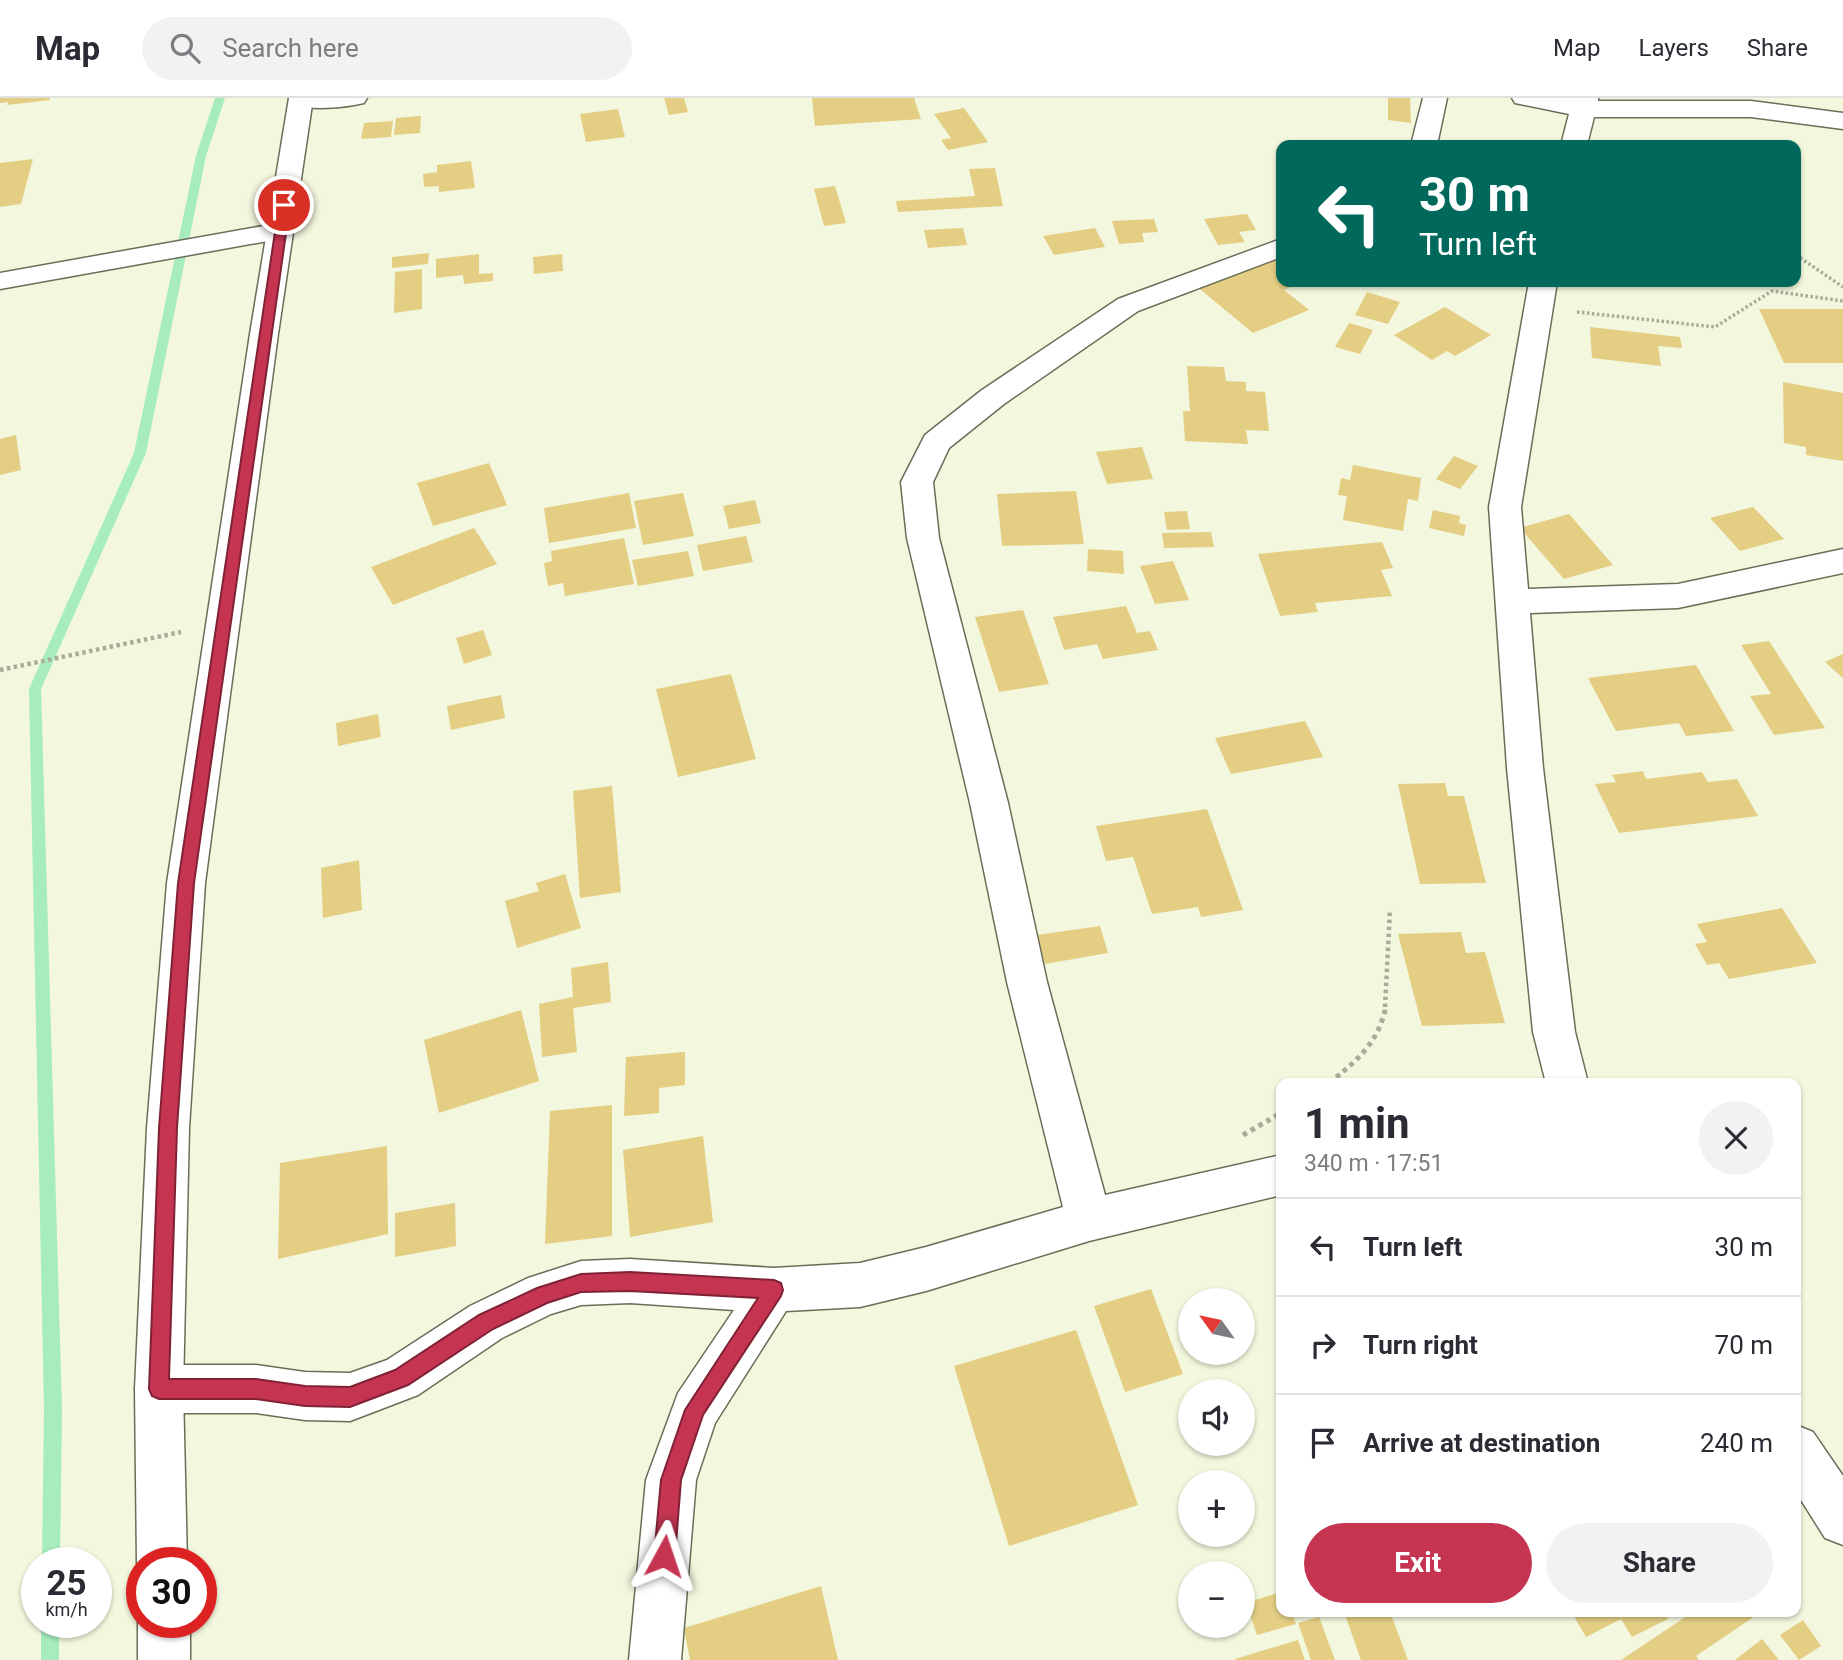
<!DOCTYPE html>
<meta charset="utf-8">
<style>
body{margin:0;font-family:Roboto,sans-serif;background:#f2f2f3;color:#2b2b33;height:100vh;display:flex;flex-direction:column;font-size:26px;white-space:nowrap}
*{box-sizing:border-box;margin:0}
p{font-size:23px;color:#7c7c81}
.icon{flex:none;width:38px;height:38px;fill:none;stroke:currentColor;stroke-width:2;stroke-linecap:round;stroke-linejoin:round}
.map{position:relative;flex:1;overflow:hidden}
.side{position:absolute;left:1276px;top:980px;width:525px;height:539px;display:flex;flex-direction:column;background:#fff;border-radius:14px;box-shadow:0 2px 5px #0004}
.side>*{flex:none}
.banner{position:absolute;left:1276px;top:42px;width:525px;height:147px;border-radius:14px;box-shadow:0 2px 5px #0004;background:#00695c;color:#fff;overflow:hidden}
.needle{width:46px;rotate:303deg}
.fabs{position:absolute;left:1178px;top:1190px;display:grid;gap:14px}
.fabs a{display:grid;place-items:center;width:77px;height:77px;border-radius:50%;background:#fff;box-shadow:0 2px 5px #0004;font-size:35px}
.speed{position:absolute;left:21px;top:1449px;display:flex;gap:14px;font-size:35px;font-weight:700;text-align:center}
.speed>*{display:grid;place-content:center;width:91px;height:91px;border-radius:50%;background:#fff;box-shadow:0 2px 5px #0004;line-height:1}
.speed small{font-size:18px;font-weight:400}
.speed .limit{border:10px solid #d22;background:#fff;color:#111}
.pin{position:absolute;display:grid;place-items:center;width:60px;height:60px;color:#fff;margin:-30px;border:4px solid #fff;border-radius:50%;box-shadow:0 2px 7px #0007}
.me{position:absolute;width:77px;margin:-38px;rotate:5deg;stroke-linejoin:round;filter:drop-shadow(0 0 5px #0008)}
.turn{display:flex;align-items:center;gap:24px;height:147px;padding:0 28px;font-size:32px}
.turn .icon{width:91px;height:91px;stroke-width:2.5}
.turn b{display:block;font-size:49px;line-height:60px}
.round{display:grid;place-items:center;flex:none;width:74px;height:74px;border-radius:37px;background:#f2f2f3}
.head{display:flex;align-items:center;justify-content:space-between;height:119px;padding:0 28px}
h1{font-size:42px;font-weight:700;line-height:52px}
.primary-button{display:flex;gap:14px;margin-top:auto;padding:14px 28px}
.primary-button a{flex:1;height:80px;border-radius:42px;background:#c53552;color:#fff;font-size:28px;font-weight:700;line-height:80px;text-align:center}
.primary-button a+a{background:#f2f2f3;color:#2b2b33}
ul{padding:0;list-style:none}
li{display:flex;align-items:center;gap:21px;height:98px;padding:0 28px;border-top:2px solid #e1e1e2}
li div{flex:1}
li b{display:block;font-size:26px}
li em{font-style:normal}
header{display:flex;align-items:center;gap:42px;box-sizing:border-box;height:98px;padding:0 35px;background:#fff;border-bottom:2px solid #e1e1e2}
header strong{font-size:33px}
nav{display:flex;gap:38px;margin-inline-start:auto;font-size:24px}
.search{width:490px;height:63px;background:#f2f2f3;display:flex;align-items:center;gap:18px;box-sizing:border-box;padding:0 24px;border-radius:38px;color:#7c7c81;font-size:26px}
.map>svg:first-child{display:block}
</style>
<header>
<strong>Map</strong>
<div class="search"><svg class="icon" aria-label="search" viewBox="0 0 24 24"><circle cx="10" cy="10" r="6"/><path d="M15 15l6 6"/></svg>Search here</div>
<nav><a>Map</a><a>Layers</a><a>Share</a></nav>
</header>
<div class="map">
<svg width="1843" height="1562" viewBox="0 0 1843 1562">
<rect width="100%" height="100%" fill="#f3f7dd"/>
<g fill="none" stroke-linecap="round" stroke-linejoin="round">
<!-- stream -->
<path fill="#a6ecbc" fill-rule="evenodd" d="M215,0h10l-19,58 -60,297 -105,236 21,720 -2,154h-18l2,-154 -15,-720 105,-236 62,-297z
M41,1524h18v38h-18z"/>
</g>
<!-- building -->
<path fill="#e3ce84" d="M0,0h50v2l-43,5 1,-3 -8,1z
M664,0h20l4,14 -19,3z
M812,0h102l7,21 -106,7z
M1388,0h22l1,25 -23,-3z
M964,10l24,34 -40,8 -7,-10 10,-2 -17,-24z
M618,11l7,28 -39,5 -6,-28z
M421,18l-1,17 -26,2 2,-17z
M393,23l-2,16 -30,2 3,-16z
M33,61l-12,45 -21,3v-44z
M471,63l4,27 -36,4v-6l-15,1 -1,-13 14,-2v-7z
M995,70l8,38 -105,6 -2,-11 79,-5 -6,-27z
M835,88l11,37 -22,3 -10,-37z
M1247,116l9,16 -17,2 6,10 -27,3 -14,-26z
M1154,121l4,13 -16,1 2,9 -25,2 -7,-23z
M963,130l4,17 -39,3 -4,-18z
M1095,130l10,19 -51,8 -11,-19z
M429,155l-1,11 -36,4v-11z
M1274,155l7,5v24h21l-18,8 25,20 -56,23 -58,-48z
M479,156v20l14,-1v8l-29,3 -1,-9 -27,3v-19z
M562,156l1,17 -29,3 -1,-17z
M422,171v40l-28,4 1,-41z
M1367,194l33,10 -12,22 -33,-9z
M1445,209l46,28 -36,21 -8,-5 -15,9 -38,-25z
M1759,211h84v54h-59z
M1349,225l24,7 -13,24 -25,-7z
M1590,229l90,10 2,11 -24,-2 3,20 -69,-8z
M1187,268l37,1 2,14 20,1v9l19,1 4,39 -23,-1 2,14 -63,-3 -2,-30h7z
M1783,284l60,11v68l-37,-6v-8l-22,-4z
M16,337l5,35 -21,5v-36z
M1142,349l11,32 -46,5 -11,-32z
M1454,358l24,10 -18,23 -24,-10z
M489,365l18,42 -74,21 -16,-43z
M1353,367l68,13 -3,23 -10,-2 -5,32 -60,-11 4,-24 -9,-1 3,-17 9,2z
M1076,393l8,53 -82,2 -5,-52z
M629,395l7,35 -87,15 -5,-35z
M683,395l11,43 -51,9 -9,-44z
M755,402l6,23 -32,6 -6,-23z
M1753,409l31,32 -44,12 -30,-33z
M1433,412l27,6 -1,7 7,2 -2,11 -35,-8z
M1187,413l3,18 -23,1 -3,-18z
M1569,416l44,51 -49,14 -44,-51z
M474,430l23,36 -104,41 -22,-38z
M1211,434l3,15 -50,1 -2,-15z
M746,438l7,26 -50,9 -6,-26z
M624,440l10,46 -69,12 -2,-13 -15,3 -4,-23 8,-2 -1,-10z
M1382,444l11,26 -12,2 11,26 -77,7 3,9 -38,4 -22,-62z
M1088,451l35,2 1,23 -37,-3z
M688,453l6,25 -56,10 -6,-26z
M1173,463l16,39 -34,4 -15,-38z
M1126,508l11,27 13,-2 8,19 -55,9 -6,-15 -33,6 -11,-33z
M1023,512l26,74 -50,8 -24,-75z
M483,532l9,25 -28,9 -8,-26z
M1769,543l56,87 -51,7 -24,-39 21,-2 -30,-49z
M1843,556v24l-18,-16z
M1696,567l38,66 -48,5 -7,-13 -63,8 -28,-53z
M731,576l25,85 -78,18 -22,-88z
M501,597l4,23 -54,12 -4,-24z
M378,616l3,23 -43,9 -2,-23z
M1305,623l18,36 -92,17 -16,-36z
M1643,673l3,8 56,-7 6,10 29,-3 21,37 -139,17 -24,-49 21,-2 -4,-7z
M1445,685l3,13h16l22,87 -66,1 -22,-100z
M612,688l9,106 -41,6 -7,-107z
M1207,711l36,101 -42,7 -3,-10 -46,7 -19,-57 -27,4 -10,-35z
M359,762l3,50 -39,8 -2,-50z
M565,776l16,54 -64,20 -12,-47 34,-10 -3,-8z
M1782,810l35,55 -88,16 -10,-16 -12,2 -12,-21 12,-2 -10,-18z
M1100,828l8,27 -63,11 -8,-29z
M1461,834l5,21 19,-1 20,71 -83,3 -24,-92z
M608,864l3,40 -38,6 4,44 -35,5 -3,-53 34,-7 -2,-29z
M521,912l18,71 -100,32 -15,-73z
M685,954v33l-26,3v25l-35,3 2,-59z
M612,1007v131l-67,8 5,-133z
M703,1038l10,86 -83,15 -7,-87z
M387,1048l1,88 -110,25 2,-96z
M455,1105l1,43 -61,11v-44z
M1151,1191l32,85 -58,18 -31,-86z
M1076,1232l62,175 -129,41 -55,-180z
M821,1488l17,74h-148l-6,-32z
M1281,1494v20h11l4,12 -39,11 -11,-32z
M1344,1514h46l18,48h-47z
M1664,1514l4,7 -36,18 -11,-18 -35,18 -14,-24z
M1693,1514h68l-65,44 3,4h-78z
M1319,1519l16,43h-24l-13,-37z
M1803,1522l18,26 -22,14 -19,-25z
M1762,1541l17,21h-44z
M1298,1542l7,20h-69l-1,-1z"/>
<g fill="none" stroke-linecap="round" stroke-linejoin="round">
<defs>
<path id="minor" d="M290,0h77l-3,5c-21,5 -51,7 -72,2z
M1423,0h24l-10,47h-26z
M1512,0h86v3h153l92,12v16l-92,-12h-157l-7,28h-26l8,-31 -54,-11z
M280,125l10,2 4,6 -4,6 -290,52v-16z
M1281,141v18l-143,54 -134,93 -55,44 -16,34 6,56 69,265 39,179 58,213 176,-40v40l-192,46 -163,50 -66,16 -74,4 -71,112 -19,57 -15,180h-52l17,-180 32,-87 56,-83 -104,-7 -49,2 -30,9 -49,24 -84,57 -68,26 -45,-1 -49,-7h-97l-17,-7 -7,-17 7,-17 17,-7h97l49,7 45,1 37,-13 83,-54 58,-28 53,-17 49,-2 144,9 86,-5 66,-16 137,-40 -56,-225 -37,-179 -63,-265 -6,-56 24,-47 57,-45 136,-91z
M1529,184h28l-36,225 7,82 150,-5 165,-35v24l-165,35 -148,5 13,155 32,264 13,51h-42l-13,-51 -26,-264 -18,-261z
M1796,1327l17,7 30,44v69l-18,-7 -29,-46z"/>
<path id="major" d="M289,0h24l-35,236 -73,549 -16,245 -6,261 4,174h-45v12l-5,-12 -2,-174 12,-261 20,-245 83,-549z
M142,1516v8h48v38h-52v-38z"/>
</defs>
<!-- minor casing -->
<use href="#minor" stroke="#6a6d57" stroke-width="3"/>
<!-- major casing -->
<use href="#major" stroke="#6a6d57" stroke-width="3"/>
<!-- path-far2 -->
<path stroke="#a8ac98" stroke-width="3.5" stroke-dasharray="2.5 2.5" stroke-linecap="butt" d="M1796,157l47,32
M1577,214l138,15 57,-36 71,10"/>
<!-- path-far1 -->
<path stroke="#a8ac98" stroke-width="4.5" stroke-dasharray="3.5 3.5" stroke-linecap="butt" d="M0,572l181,-38
M1385,909l5,-98"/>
<!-- path -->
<path stroke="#a8ac98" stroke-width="5" stroke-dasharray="4.5 4.5" stroke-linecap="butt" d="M1329,985c28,-22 50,-41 57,-77
M1243,1037l38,-22"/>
<!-- minor -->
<use href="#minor" fill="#fff" fill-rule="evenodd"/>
<!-- major -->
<use href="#major" fill="#fff" fill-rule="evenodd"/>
</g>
<!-- route -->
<path fill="#c53552" stroke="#802235" stroke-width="2" d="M284,104l6,3 -96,678 -17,245 -8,251h87l49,7 45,1 45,-17 84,-55 58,-27 44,-14 49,-2 144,8 7,3 2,7 -2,6 -78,119 -22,65 -6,76 -3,7 -8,3 -7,-3 -3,-7 7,-76 24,-70 73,-112 -128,-7 -49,1 -34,11 -54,26 -85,56 -58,22 -45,-1 -49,-7h-97l-7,-3 -3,-7 10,-261 19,-245 101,-678z"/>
</svg>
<div class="fabs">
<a><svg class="needle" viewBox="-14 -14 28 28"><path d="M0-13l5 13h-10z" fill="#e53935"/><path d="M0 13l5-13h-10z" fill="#7c7c81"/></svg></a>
<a><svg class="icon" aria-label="sound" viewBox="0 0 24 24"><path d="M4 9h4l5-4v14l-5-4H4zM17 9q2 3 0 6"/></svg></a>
<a>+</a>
<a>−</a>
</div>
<div class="speed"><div>25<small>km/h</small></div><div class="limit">30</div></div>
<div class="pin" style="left:284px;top:107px;background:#d93025"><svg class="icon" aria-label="arrive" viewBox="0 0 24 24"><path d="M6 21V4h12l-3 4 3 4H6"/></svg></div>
<svg class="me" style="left:664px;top:1458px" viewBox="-20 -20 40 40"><path d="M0-17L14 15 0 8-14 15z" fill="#c53552" stroke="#fff" stroke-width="4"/></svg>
<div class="banner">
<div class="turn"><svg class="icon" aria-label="left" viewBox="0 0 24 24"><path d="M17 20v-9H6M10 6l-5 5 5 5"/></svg><div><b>30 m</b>Turn left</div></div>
</div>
<section class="side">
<div class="head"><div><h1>1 min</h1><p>340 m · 17:51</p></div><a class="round"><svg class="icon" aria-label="close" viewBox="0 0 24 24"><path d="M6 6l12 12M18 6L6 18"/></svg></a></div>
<ul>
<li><svg class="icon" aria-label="left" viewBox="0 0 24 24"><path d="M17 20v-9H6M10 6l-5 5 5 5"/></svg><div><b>Turn left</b></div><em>30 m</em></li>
<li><svg class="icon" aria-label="right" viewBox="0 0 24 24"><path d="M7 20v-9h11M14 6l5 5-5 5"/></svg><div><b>Turn right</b></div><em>70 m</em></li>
<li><svg class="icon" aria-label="arrive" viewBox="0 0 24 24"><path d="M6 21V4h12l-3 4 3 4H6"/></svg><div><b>Arrive at destination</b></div><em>240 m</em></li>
</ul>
<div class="primary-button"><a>Exit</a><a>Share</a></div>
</section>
</div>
